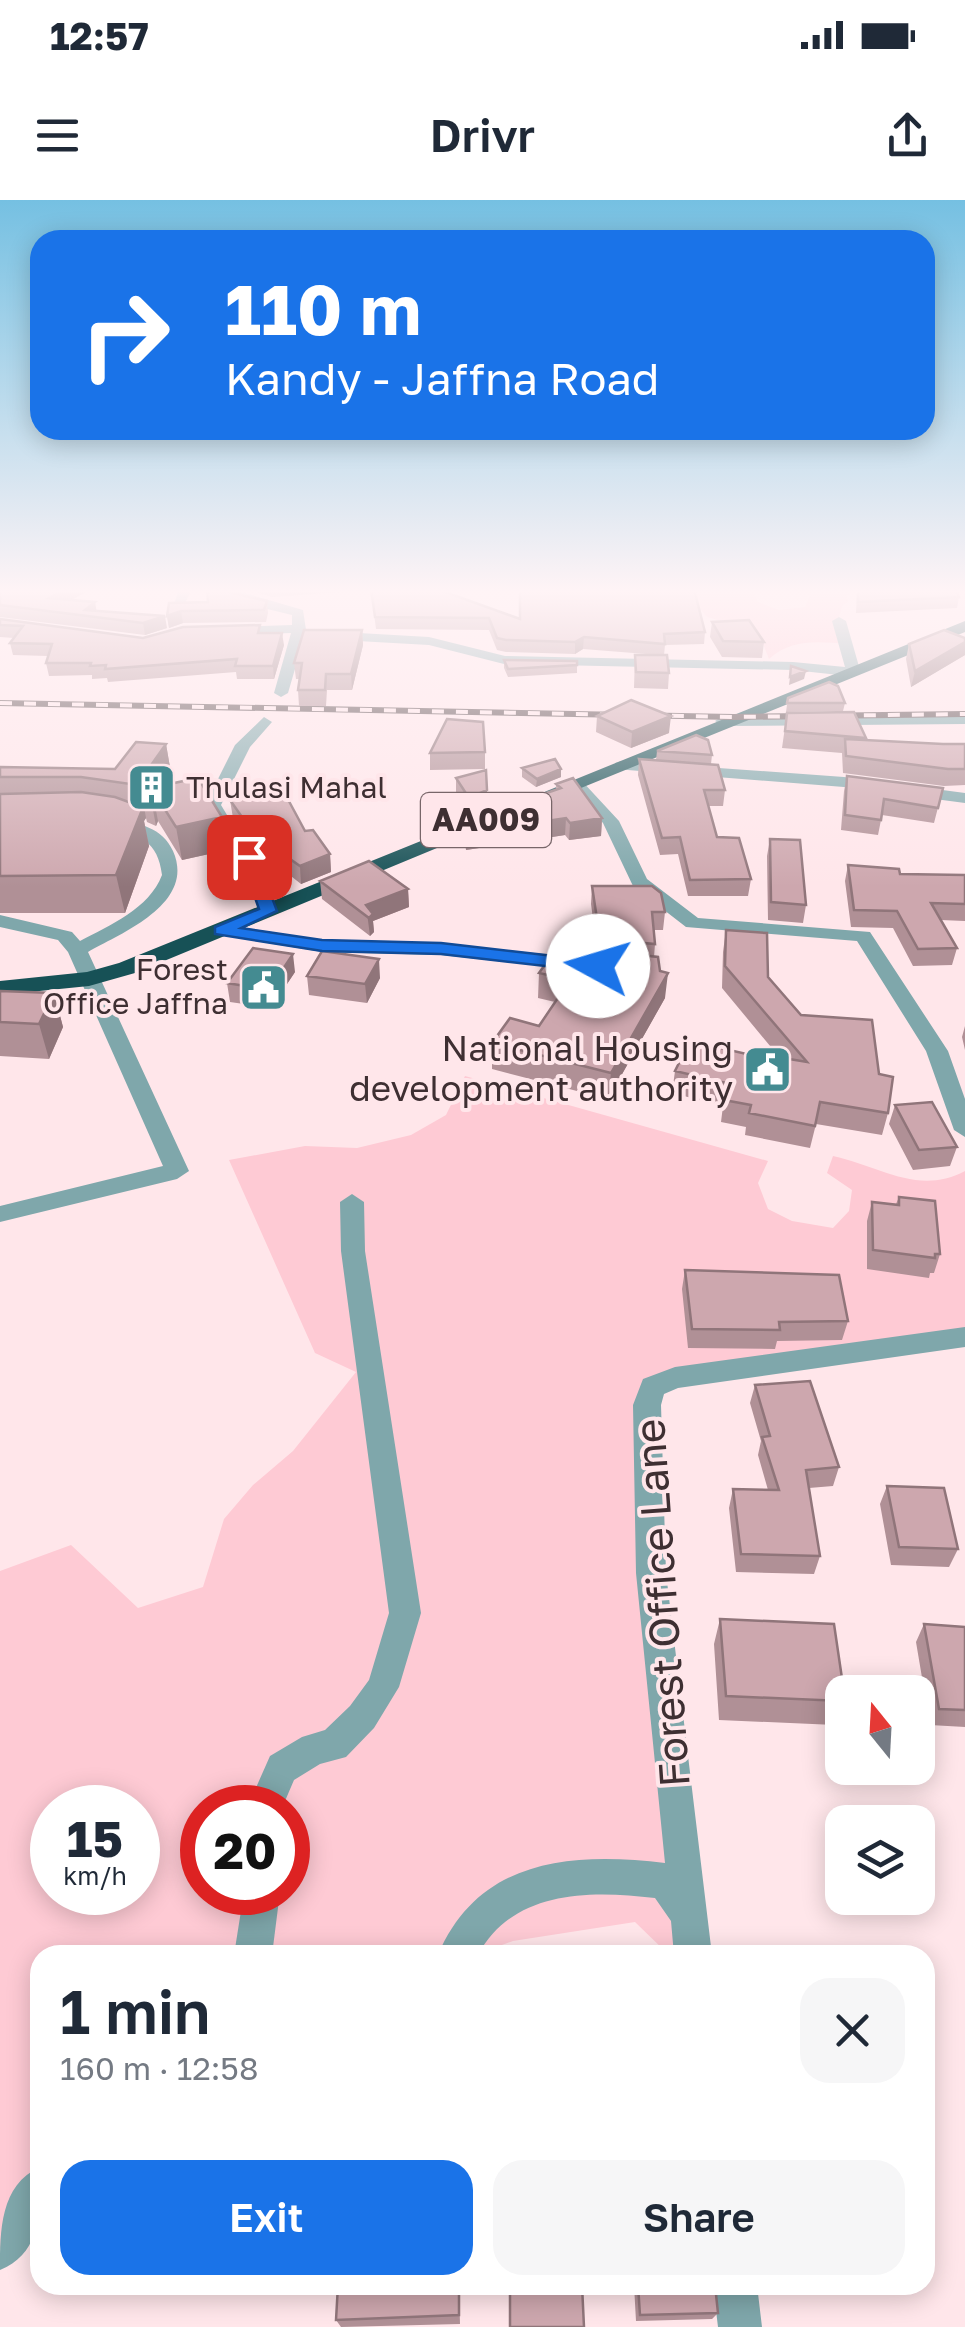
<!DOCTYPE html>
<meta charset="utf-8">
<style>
body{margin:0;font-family:"Golos Text",sans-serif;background:#f6f6f7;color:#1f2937;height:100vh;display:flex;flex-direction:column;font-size:38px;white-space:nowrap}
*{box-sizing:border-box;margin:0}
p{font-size:32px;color:#747a83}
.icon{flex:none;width:55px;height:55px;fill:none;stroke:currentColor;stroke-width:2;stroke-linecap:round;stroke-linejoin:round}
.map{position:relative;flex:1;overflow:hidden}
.side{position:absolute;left:30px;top:1745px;width:905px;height:350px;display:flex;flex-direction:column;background:#fff;border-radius:30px;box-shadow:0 5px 25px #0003}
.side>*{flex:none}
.banner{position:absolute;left:30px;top:30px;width:905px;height:210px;border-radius:30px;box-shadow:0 5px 25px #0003;background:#1a73e8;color:#fff;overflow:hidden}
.needle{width:65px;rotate:342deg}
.tools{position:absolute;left:825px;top:1475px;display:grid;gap:20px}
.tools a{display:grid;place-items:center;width:110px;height:110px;border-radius:20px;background:#fff;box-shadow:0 5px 25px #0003;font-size:50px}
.speed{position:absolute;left:30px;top:1585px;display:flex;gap:20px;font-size:50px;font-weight:700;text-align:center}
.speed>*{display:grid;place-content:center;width:130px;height:130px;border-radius:50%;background:#fff;box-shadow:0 5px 25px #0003;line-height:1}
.speed small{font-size:25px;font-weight:400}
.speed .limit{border:15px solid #d22;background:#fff;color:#111}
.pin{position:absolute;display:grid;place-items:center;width:85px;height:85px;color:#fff;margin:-42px;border-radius:20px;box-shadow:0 5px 15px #0006}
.me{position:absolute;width:110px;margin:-55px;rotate:276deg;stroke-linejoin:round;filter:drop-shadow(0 0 8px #0008)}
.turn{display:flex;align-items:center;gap:35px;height:210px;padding:0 30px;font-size:45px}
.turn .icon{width:130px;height:130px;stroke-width:2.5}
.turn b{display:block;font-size:70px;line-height:85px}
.round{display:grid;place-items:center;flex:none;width:105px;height:105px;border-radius:30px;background:#f6f6f7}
.overview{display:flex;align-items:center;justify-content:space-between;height:170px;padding:0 30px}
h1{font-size:60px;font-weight:600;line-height:75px}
.primary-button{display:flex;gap:20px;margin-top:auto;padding:20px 30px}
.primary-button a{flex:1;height:115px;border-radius:30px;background:#1a73e8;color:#fff;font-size:40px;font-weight:600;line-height:115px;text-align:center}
.primary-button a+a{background:#f6f6f7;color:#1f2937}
.status{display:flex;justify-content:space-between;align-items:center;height:70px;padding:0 50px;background:#fff;direction:ltr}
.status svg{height:28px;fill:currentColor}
header{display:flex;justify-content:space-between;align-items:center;height:130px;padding:0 30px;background:#fff;font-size:45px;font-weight:600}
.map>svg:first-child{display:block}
</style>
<div class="status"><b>12:57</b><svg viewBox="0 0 49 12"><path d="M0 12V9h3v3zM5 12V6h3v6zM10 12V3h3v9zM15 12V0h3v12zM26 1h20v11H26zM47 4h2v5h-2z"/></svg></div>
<header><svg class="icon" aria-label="menu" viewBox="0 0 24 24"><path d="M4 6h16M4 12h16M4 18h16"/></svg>Drivr<svg class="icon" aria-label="share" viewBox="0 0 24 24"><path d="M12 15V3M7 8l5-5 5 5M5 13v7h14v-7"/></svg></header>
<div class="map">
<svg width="965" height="2127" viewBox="0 0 965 2127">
<rect width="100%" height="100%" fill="#ffe6ea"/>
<!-- green -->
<path fill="#fecad4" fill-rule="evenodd" d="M711,389h40l7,13 21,8 26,-3 6,-13 -2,-5h36l3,13 -6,4 -3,11 9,27c-30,-2 -55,-6 -79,15l-11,-28 -51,-14 -17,-20z
M465,876l303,85 -10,22 10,26 24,12 41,7 16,-17 3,-21 -25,-17 6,-17c47,10 85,40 132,15v166l-289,41 -29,27 46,550h-24l-34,-33 -122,19 -38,14h-435v233l-40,61v-678l71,-26 67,63 65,-21 21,-68 29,-34 40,-34 63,-79 -41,-19 -86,-193 76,-14 52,2 54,-13 35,-20zM52,1608h86v84h-86zM202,1608h86v84h-86z"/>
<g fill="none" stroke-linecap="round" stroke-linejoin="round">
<!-- minor -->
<path fill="#7fa7ab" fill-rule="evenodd" d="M179,389h13l-7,14 20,2v6l-33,-1z
M216,389h15l72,21 3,20 123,7 76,19 288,6 52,5 -13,-46 7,-4 7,4 14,49 -12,6 -55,-6 -289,-6 -75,-19 -125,-7 -16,55 -7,4 -7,-4 17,-60 -60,2 -7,-4 7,-4 61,-2v-10l-57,-14z
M965,514v10l-242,2 -8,-5 8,-5z
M264,517l8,5 -22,25 -29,58 21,35 16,17 19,54 -9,6 -9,-6 -18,-52 -15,-16 -21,-38 30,-60z
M621,561l223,16 121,16v10l-121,-16 -229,-18v-6z
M569,580h12l38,41 28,58 51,39 172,14 78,119 17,48v38l-11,-7 -28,-79 -69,-110 -171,-14 -53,-41 -30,-63 -34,-37z
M115,620c23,2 48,8 58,31 23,52 -49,81 -85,101l101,219 -12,8 -177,43v-16l163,-40 -95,-214 -10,-12 -58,-13v-12l72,17 8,9c30,-16 69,-32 82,-66 -4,-34 -22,-40 -53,-46l-3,-4z
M221,724l101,16 119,3 140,15 10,6 -10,6 -140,-15 -119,-3 -108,-18 -2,-4z
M352,994l12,8 1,49 56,362 -22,74 -25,41 -28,29 -26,7 -26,16 -12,28h-35l23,-52 32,-19 23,-7 25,-24 19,-26 20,-67 -48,-362 -1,-49z
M965,1127v20l-287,41 -14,6 -3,11 5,168 46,382h-38l-3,-34 -16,-23c-66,-8 -142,-8 -177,57h-40c41,-97 135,-103 227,-92l-29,-290 -3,-168 10,-26 32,-12z
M244,1692h36l-8,63h-38z
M40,1967c0,40 4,85 -40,103 0,-39 0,-85 40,-103z
M713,2085h44l5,42h-44z"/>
<!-- highway -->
<path fill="#175156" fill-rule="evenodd" d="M965,421v11l-416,169h-14l-3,-4z
M500,609l7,2v8l-372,154 -46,13 -89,9v-14l87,-9 32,-9z"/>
<defs>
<path id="rail" d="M0,503l733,14 232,-3"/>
</defs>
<!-- rail casing -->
<use href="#rail" stroke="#564649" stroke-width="6"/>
<!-- rail -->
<use href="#rail" stroke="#ffe6ea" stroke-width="4" stroke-dasharray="12" stroke-linecap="butt"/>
</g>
<!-- wall -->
<path fill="#b09096" d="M0,389h92l-21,11 24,2 1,9 71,17 -22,7 -145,-18z
M245,389h192l83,30v-30h177l-2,5 10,38 -1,12 -39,1 -1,10 5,18 -1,16 -34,-1 1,-33h24l-76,-6 -8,5 -69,-2 -9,-2 -8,-20 -113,-1 -5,-39 -99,7z
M857,389h98l4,8 -2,11 -101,5z
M232,393l35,8 1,12 -2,9 -83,1 -14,5 -2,-12z
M0,419l143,19 118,-5 23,12 -10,34h-37l-1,-7 -128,10 -1,-4 -15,1v-4l-43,1 -3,-13 2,-7 -35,-1 -3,-12 4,-5 -14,-1z
M712,422l52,20 -2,16 -40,-1 -12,-20z
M362,430l1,15 -11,45h-25l-1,16h-27l-1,-16 1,-11h-3l-2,-16z
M909,444l56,11 -54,32 -5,-28z
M504,460l73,1v12l-69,4 -4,-9z
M788,498l57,5 -2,8 -57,1z
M854,512l11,28 78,4h22v41l-21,1 -101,-13 -1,-20 -60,-5 5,-35z
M597,516l72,17 -38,15 -35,-16z
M166,544l6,35 -3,5 58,66 -45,10 -24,-39 -2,5 -9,-4 -1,-4 -2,3 5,25 -24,67h-125v-146l115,2z
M657,551l55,4 -1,9 -55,-4z
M485,552v17l-55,1v-17z
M639,559l86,31 -2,16h-15l9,31 34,42 -3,17h-60l-10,-42 -18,1 -22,-80z
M522,568l39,9 -25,10 -14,-10z
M847,576l96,12 -9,35 -52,-8 -4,20 -37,-5 3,-39z
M456,578l31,12v18l-18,7 -13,-20z
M556,584l46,34 -1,18 -32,4 -4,-5 -99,15 -2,-10 -1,-18 93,-32z
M230,600l75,31 25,23 1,18 -30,12 -19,-15 -4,1 -18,-28 -9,2 -18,-26z
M770,639l36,66 -3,18 -35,-3 -1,-64z
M848,665l52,9 65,1v46l-24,-1 16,28 -5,17 -39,1 -20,-38 -42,-1 -6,-46z
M320,681l88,8 1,18 -36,14 1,11 -4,4 -48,-37z
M592,686l73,26 -2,18h-9l1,14 -1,13 11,41 -57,101 -116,-30v-26l47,-17 16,-24 -17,-4 1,-25 52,-17 -1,-19 1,-18h2l-2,-15z
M726,730l75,85 78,59 9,39 -6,22 -66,-11 -6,24 -65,-13 1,-8 -25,-5 2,-16 -51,-13 3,-22 89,-13h16l-58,-70 1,-36z
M295,772l-24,36 -41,-6 -3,-19z
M307,776l73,2 -13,25 -58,-8z
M0,791l54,2 9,34 -14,32 -49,-3z
M965,826v24l-3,-13z
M895,905l62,42 -7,19 -37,4 -24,-46z
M899,997l41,57 -6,19h-4l-1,5 -62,-9v-48l5,-19 24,2z
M685,1070l163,51 -6,19 -65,1 -2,8 -87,-1 -6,-59z
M755,1185l84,82 -6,19 -24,2 11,68 -6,18 -78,-2 -7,-64 4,-19 35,1 -10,-35 3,-14 -11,-38z
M887,1286l71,63 -9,18 -58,-2 -11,-61z
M720,1419l122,73v16l-7,17 -116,-5 -5,-76z
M924,1424l41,3v100l-35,-2 -14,-83z
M459,2085l1,39 -119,3 -5,-7z
M634,2085h81l3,28 -6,6 -76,2z"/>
<!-- shaded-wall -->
<path fill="#90757a" d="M66,389h26l-40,21 -3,-12z
M95,402l2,12 -12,-4z
M181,411l2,12 -14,5 -2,-12z
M165,416l2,12 -22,7 -2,-12z
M362,430l1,15 -11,45 -1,-16z
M282,433l2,12 -10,34 -1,-13z
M584,437l-1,12 -8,5v-12z
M965,442v13l-54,32 4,-16z
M806,471l-2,8 -15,6 1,-8z
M671,516l-2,17 -38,15 1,-16z
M166,544l6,35 -13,21 -7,-11 6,32 -2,5 -6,-32 -9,-4 5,28 -2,3 5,25 -24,67 -9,-38 26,-65 -5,-25z
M561,569v8l-25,10 1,-8z
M487,590v18l-18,7v-17z
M222,617l5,33 -45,10 -6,-33z
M566,618l-1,17 -99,15v-17z
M602,618l-1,18 -32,4 1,-17z
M258,625l2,17 -9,2 -2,-17z
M276,652h4l2,17 -4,1z
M330,654l1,18 -30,12 -1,-18z
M408,689l1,18 -36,14 1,11 -4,4 -4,-31z
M293,754l2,18 -24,36 -2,-18z
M379,759l1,19 -13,25 -2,-19z
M668,773l-3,25 -57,101 3,-26z
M54,793l9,34 -14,32 -10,-35z"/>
<!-- building -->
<path fill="#cda7ae" stroke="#90757a" stroke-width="2.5" d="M0,389h66l-17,9 46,4 -10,8 80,6 -22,7 -143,-18z
M207,389h19l6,4 35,8 -3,9 -83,1 -14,5 2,-13 39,-1z
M371,389h66l83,30v-30h174l11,43 -41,2 1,10 -81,-7 -9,5 -69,-2 -9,-2 -8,-20 -114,-1z
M858,389h97l4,8 -101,5z
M0,419l143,19 40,-11 77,-2 -2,8h24l-9,33h-38l2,-7 -132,10 1,-4 -16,1 1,-3h-45l6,-19 -42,-1 13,-17 -23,-1z
M749,420l15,22 -41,-1 -11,-19z
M304,430h58l-11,44h-25l-1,16h-27l4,-27h-8z
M944,430l21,8v4l-50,29 -6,-27z
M635,455h32l2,18 -33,-1z
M504,460l73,1v4l-69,4z
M791,466l15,5 -16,6z
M829,482l9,4 7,17h-58l1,-5z
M631,500l40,16 -39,16 -35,-16z
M854,512l12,26 -81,-7 2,-18z
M447,519l36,3 2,30 -55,1z
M696,535l12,5 4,15 -55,-4z
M845,539l98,5h22v25h-17l-102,-13z
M136,542l30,2 -29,41 -56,-8h-81v-10l115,2z
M555,559l6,10 -24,10 -15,-11z
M639,559l79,6 7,25h-21l13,47 22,1 12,41 -61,1 -10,-43 -18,1z
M486,570l1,20 -18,8 -13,-20z
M847,576l96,12 -5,20 -54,-9 -3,21 -36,-5z
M198,578l24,39 -46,10 -24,-38 -2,5 -9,-4z
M573,578l29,40 -32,5 -4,-5 -100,15 -3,-11 98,-34 -5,-4z
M81,592l34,5 22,8 5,5 -26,65 -116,1v-82z
M284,592l21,39 8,-1 17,24 -30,12 -20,-14h-4l-18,-27 -9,2 -19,-27z
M770,639l30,1 6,65 -35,-3z
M369,661l39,28 -42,16 7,9 -4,4 -49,-37z
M848,665l51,4 1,5 65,1v29l-34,-1 26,45 -39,1 -21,-38 -43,-1z
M592,686h60l9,7 4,19h-13l3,32 -63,-6 -1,-19h6z
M726,730l41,3 1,44 33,38 71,5 7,54 14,3 -5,36 -68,-11 -5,24 -66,-13 2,-8 -27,-5 6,-16 -55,-13 15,-30 74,17 1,-3 42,7 -82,-96z
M253,748l40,6 -24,36 -42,-7z
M557,748l37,8v-6l64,7 2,14 8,2 -57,100 -119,-30 18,-25 29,8 31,-46 -31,-7z
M322,751l57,8 -14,25 -58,-8z
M0,791l54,2 -15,31 -39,-2z
M932,902l25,45 -38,3 -24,-45z
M899,997l36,4 5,53h-5v4l-62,-8 -1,-48 27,3z
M685,1070l154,5 9,46 -69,1 1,8 -88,-1z
M810,1181l29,86 -33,3 14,86 -79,-2 -8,-65 46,1 -17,-53 8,-1 -15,-51z
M887,1286l57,2 14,61 -59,-2z
M720,1419l114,5 10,68h-2v9l-116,-5z
M924,1424l41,3v83l-26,-1z
M338,2085h121v30l-123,5z
M510,2085h72l2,42h-74z
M638,2085h77l3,28 -78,2z"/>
<!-- sky -->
<linearGradient id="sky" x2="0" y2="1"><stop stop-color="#75c0e2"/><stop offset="0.57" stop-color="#fff4f6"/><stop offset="1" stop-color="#fff4f6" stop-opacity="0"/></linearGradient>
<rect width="965" height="687" fill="url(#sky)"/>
<!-- route -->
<path fill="#1a73e8" stroke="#114b97" stroke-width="2.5" d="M249,652l8,5 20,54 -36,17 81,12 119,3 157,18 8,5 -8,6 -157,-18 -119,-3 -107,-17v-7l44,-18 -18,-52z"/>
<!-- icons -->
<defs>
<symbol id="building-square" viewBox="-11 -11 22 22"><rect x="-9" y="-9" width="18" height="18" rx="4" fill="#448b91" stroke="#ffe6ea"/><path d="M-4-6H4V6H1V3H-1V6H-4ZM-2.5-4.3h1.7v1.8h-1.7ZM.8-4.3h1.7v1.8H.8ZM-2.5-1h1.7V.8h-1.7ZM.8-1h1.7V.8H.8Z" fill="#fff"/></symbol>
<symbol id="civic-square" viewBox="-11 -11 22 22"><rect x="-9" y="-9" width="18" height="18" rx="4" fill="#448b91" stroke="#ffe6ea"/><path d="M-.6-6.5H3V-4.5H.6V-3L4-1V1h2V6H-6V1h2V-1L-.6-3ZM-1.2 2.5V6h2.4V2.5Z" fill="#fff"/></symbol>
</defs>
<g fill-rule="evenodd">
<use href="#building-square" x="124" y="560" width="55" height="55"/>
<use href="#civic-square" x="236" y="760" width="55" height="55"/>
<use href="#civic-square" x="740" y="842" width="55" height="55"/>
</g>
<g text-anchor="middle" stroke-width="8" stroke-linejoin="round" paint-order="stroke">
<!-- far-poi labels -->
<g font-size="30" fill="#3e2f32" stroke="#ffe6ea" text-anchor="start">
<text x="186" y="598">Thulasi Mahal</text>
<text x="228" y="780" text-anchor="end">Forest<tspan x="228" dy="34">Office Jaffna</tspan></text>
</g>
<!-- shield labels -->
<rect fill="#ffe6ea" stroke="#786669" stroke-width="2.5" x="421" y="593" width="130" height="54" rx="8"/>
<g font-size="32" font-weight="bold" fill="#3e2f32">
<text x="486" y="631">AA009</text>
</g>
<!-- poi labels -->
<g font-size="35" fill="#3e2f32" stroke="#ffe6ea" text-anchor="end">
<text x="733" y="861">National Housing<tspan x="733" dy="40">development authority</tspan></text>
</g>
<!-- near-street labels -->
<g font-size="42" fill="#3e2f32" stroke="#ffe6ea">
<text transform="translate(662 1403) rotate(-94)" y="15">Forest Office Lane</text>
</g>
</g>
</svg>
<div class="tools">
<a><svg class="needle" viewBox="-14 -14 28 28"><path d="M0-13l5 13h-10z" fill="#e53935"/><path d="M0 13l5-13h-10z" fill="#747a83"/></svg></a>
<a><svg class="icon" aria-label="layers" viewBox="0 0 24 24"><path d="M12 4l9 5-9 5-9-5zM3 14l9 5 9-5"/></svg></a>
</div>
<div class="speed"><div>15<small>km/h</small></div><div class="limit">20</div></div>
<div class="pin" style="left:249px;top:657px;background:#d93025"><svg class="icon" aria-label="arrive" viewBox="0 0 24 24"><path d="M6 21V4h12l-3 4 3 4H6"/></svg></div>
<svg class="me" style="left:598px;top:766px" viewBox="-20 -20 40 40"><circle r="19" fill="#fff"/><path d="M0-13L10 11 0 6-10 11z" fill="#1a73e8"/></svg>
<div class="banner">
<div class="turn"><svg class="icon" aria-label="right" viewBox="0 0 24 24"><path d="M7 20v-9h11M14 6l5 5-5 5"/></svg><div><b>110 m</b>Kandy - Jaffna Road</div></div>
</div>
<section class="side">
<div class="overview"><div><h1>1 min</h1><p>160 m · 12:58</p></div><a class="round"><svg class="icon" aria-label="close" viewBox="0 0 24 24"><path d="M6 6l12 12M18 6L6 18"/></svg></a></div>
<div class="primary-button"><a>Exit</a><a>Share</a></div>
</section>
</div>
